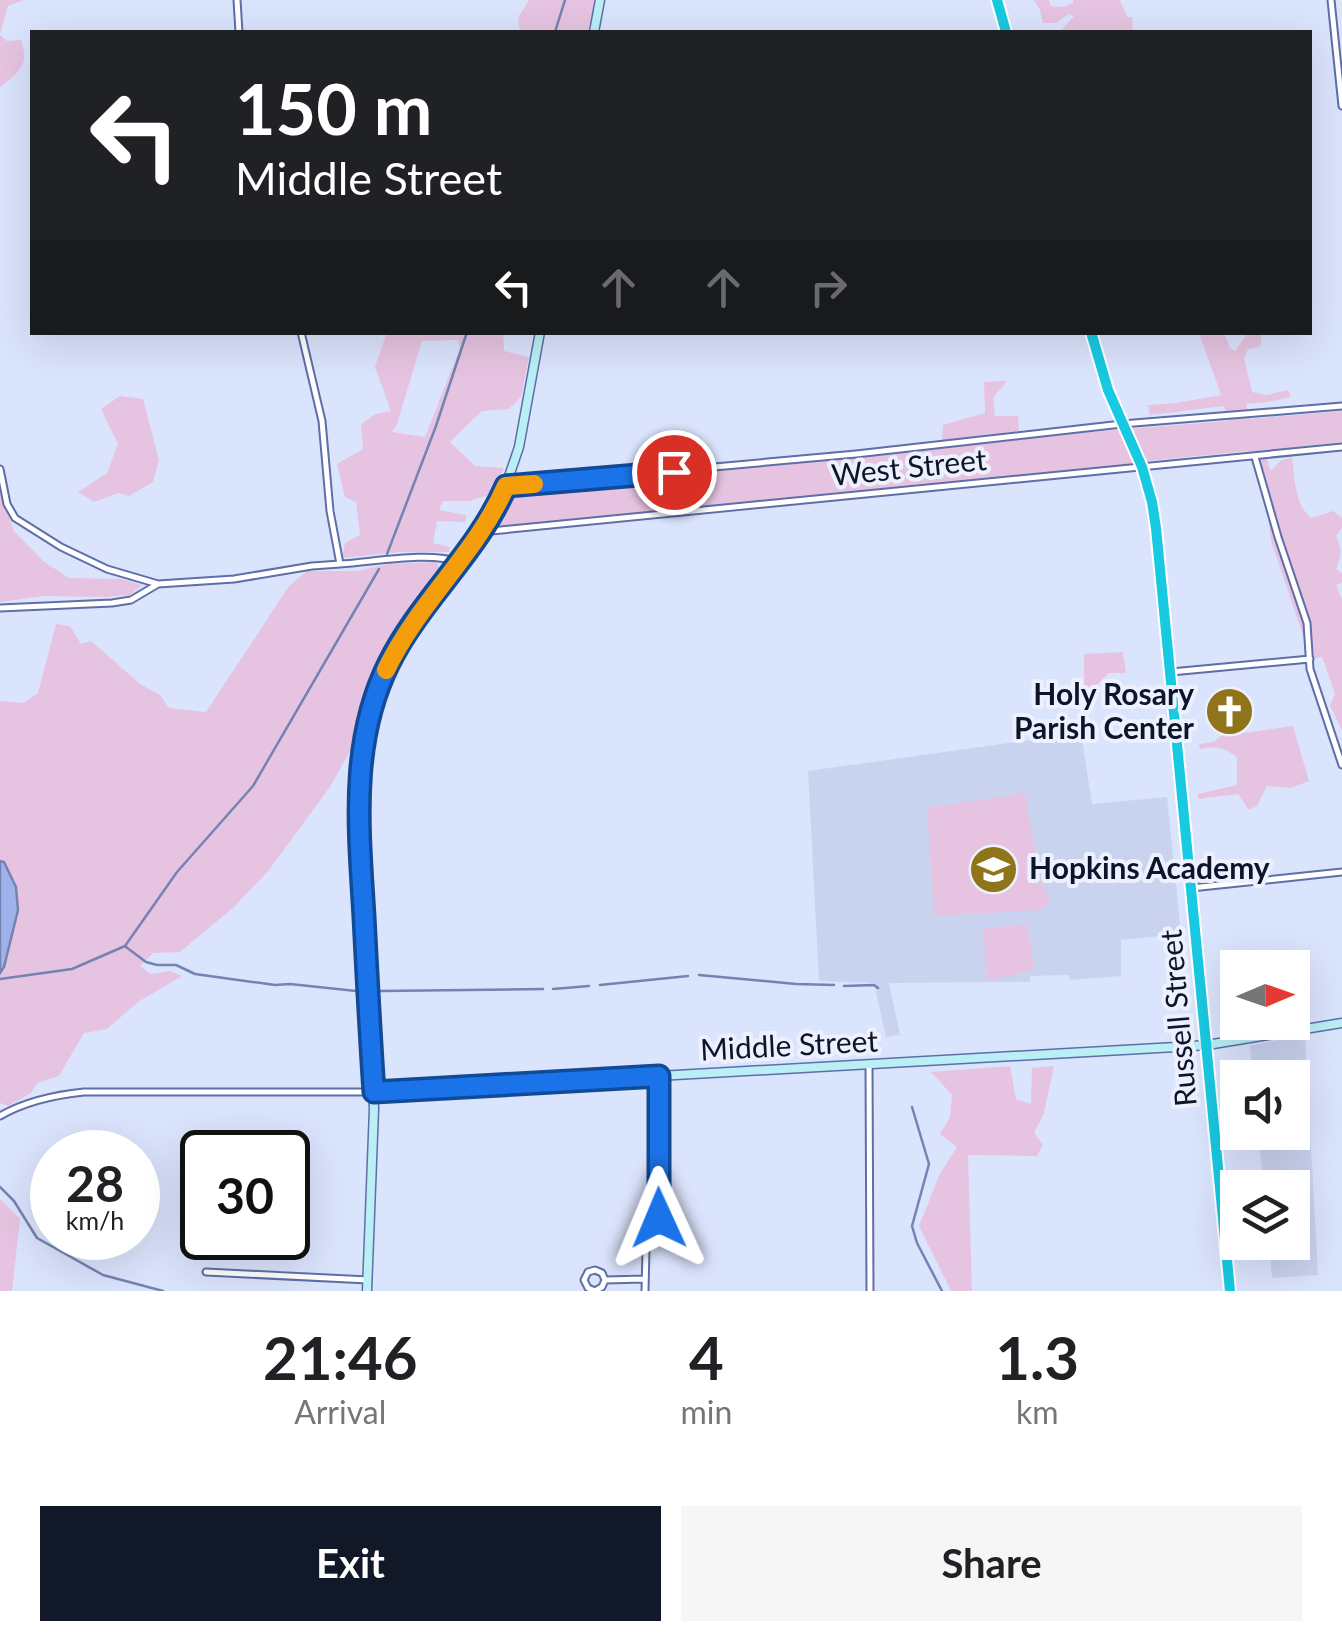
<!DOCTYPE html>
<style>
body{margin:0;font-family:Lato,sans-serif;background:#f6f6f6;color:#202124;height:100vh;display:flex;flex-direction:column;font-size:38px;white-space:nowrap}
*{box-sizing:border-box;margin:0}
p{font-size:32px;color:#757577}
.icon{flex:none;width:55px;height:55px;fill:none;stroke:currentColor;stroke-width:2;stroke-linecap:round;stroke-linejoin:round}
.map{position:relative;height:1291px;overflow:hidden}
.details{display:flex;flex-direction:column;background:#fff;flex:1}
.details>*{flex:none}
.hud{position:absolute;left:30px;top:30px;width:1282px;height:305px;border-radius:0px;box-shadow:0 10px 40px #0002;background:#202124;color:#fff;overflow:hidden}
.needle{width:65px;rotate:88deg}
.buttons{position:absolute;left:1220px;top:950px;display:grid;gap:20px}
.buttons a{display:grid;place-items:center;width:90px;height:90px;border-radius:0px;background:#fff;box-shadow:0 10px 40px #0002;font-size:50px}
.speed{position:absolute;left:30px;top:1130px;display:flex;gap:20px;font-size:50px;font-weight:700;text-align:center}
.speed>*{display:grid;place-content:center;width:130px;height:130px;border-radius:50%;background:#fff;box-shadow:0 10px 40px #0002;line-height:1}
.speed small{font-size:25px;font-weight:400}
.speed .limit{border:5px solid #111;border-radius:15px;background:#fff;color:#111}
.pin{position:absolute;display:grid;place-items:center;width:85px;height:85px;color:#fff;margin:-42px;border:5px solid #fff;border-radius:50%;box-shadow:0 2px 10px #0007}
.me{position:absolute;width:110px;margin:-55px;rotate:359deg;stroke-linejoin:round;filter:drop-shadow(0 0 8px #0008)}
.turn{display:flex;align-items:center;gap:35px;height:210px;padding:0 40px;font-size:45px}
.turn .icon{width:130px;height:130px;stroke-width:2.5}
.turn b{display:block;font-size:70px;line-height:85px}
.lanes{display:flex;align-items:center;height:95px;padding:0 40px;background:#0003;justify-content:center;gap:50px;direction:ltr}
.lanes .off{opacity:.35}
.eta{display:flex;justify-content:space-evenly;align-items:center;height:170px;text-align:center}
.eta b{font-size:60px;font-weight:700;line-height:70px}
.action{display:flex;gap:20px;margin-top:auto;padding:20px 40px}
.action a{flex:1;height:115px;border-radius:0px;background:#111827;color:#fff;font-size:40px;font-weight:700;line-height:115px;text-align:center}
.action a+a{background:#f6f6f6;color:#202124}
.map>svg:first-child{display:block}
</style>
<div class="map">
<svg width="1342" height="1291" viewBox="0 0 1342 1291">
<rect width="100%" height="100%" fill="#dbe4fd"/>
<!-- built -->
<path fill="#c9d3ef" d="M1081,733l11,71 75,-7 14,137 -60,6v36l-51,4 -1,-5 -39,1v6l-141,1 11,52 -14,2 -12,-54 -55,-2 -11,-210z
M1305,1035l13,240 -46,3 -3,-35 23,-1v-54l-28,-1 -6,-54 34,-1v-54l-39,-1 -3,-31z"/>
<!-- green -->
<path fill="#e6c4e1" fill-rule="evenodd" d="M0,0h24l-16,6 -8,29 7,6 14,-1c9,26 -2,32 -21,47z
M529,0h67l-8,32h-68l-2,-14z
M1034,0h15l2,6 12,1 10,-4v-3h47l7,17h5l1,15h-80h7l14,-16 -5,-2 -13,9h-13l-3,-13z
M387,332l116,1 1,18 25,6 -8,40 -12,12 -27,2 -32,31 25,24 29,2 -14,27 -21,6h-26l-4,9 27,5v7l-29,-1 -4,22 17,4 -1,5h-50l-57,6 3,-15 15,-8 -4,-33 -11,-5 -8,-33 26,-15 -2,-25 14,-10 16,-3 -16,-44zM458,340l2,8 -35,89 -33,-5 5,-8 25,-83z
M1199,333h25l6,15 5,3 13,-18h14l-2,14 -12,2 -4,9 8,34 14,3 22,-5 3,7 -22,5 -23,2 4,15 92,-8v31l-78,9 7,20 9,-10 12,-4c3,21 2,46 19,61l22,-7 9,7v10l-6,8c6,13 6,20 0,33l6,4v10l-6,2 6,14v132l-12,-26 5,-11 -13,-37 -11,2 -40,-118 -5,-40 -19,-50 -99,10 -20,4 -634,62 16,-37 603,-60 116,-9 -5,-15 -74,9 -2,-10 28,-2 45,-8z
M1007,381l-14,17 2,18h23l1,15 -77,10 1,-16 42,-12 -1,-31z
M120,396l23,3 16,61 -6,22 -24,14 -11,-3 -24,9 -16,-10 29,-19 11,-29 -17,-35z
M0,492l14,39 29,30 26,17 53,1 20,6 -12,10 -24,2 -62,-1 -44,6z
M436,562l6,11 -26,33 -28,43 -24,54 -11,43 -23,41 -61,83 -35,37 -54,45 -27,1 -13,13 10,8 20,-3 12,5 -44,26 -31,27 -23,4 -25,43 -22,7 -6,10 -23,13 -8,-3v-131l5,-8 13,-54 -14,-48 -4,-1v-160l23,2 15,-10 18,-69 14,2 11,18 10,-3 49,43 20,11 9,13 37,4 83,-126 18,-15h50l32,-7z
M1123,652l3,21h-17l-25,24v-43z
M1293,726l16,55 -18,7 -24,-2 -10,20 -8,4 -11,-16 -40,5v-5l39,-9v-28c-15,-10 -19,-11 -37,-8l-1,-5 15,-2 7,-6z
M1025,793l16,90 9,17 -8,10 -108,6 -7,-108z
M1027,924l7,42 -3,5 -44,9 -4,-51z
M1010,1066l6,33 15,5 1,-36 22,-2 -10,47 -10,20 9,12 -6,11 -69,-1 4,136h-21l-32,-65 21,-52 17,-27 -17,-13 10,-17 2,-22 -21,-23z
M0,1199l20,20 -8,72h-12z"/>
<!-- water -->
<path fill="#a0b2eb" stroke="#7483b1" stroke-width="2.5" d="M0,861l4,1 12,25 2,23 -14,57 -4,6z"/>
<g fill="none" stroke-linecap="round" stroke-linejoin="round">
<!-- stream -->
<path stroke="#7483b1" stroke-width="2.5" d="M555,32l10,-32
M387,554l49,-128 31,-94
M126,947l20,15 11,3h19l19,9 80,11 15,-1 66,7
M699,975l97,9 38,1
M0,979l72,-10 53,-23 52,-74 76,-86 126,-217
M600,985l88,-9
M844,986l30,-1 4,3
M553,989l36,-3
M381,991l162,-2
M912,1107l17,57 -17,62 5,17 25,48
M0,1187l14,14 23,37 66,37 60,16"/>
<defs>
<path id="street" d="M237,0l2,32
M1331,0l11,106
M301,332l21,89 8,90 10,53c35,-2 87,-13 120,-2
M1255,457l23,80 29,86 3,46 32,96
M0,469l7,35 8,14 46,29 46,22 51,15
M506,486l350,-32 266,-30 220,-18
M481,532l861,-85
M0,608l112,-5 19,-3 27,-16 76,-5 78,-13 28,-2
M1171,672l139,-13
M1191,888l151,-16
M869,1064l1,227
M0,1116c26,-15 54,-21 84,-24h289
M206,1272l162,8
M605,1280l-3,7 -7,4 -7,-3 -4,-8 4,-8 7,-2 7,3 3,7 40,-1
M645,1291l1,-42 10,-16 3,-11v-146"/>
<path id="secondary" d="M594,32l6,-32
M373,1092l803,-45 31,-2 135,-22
M367,1291l7,-182 -12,-232 -3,-90 3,-37 15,-58 20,-44 18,-29 46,-57 42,-68 16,-47 21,-115"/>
<path id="highway" d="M997,0l9,32
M1091,332l17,58 34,77 10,35 4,26 74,763"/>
</defs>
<!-- street casing -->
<use href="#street" stroke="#5e6ea7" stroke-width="9"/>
<!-- secondary casing -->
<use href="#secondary" stroke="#5e6ea7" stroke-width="11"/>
<!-- highway casing -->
<use href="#highway" stroke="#fff" stroke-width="14"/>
<!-- street -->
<use href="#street" stroke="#fff" stroke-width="5"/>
<!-- secondary -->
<use href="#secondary" stroke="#baeff6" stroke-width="8"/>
<!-- highway -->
<use href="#highway" stroke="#18c9e2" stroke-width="10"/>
</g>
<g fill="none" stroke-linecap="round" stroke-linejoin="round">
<defs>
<path id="route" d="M659,1218v-142l-285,16c-4,-58 -7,-116 -10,-175 -5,-86 -15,-174 25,-254 32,-64 88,-110 117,-177l168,-14"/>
</defs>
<!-- route casing -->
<use href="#route" stroke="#114b97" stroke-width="25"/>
<!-- route -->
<use href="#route" stroke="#1a73e8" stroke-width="18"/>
<!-- slow -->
<path stroke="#f59e0b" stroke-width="18" d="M386,670c32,-67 90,-116 120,-184l28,-2"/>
</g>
<!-- icons -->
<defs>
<symbol id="church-disc" viewBox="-11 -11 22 22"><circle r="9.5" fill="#90741a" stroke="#edf1fe"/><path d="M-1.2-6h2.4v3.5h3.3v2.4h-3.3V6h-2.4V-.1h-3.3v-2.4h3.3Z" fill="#fff"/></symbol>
<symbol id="school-disc" viewBox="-11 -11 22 22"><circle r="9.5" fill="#90741a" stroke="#edf1fe"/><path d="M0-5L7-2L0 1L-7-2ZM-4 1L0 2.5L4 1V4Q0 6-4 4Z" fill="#fff"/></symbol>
</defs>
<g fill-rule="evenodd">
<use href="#church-disc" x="1202" y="684" width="55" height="55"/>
<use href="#school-disc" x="966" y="842" width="55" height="55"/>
</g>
<g text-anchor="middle" stroke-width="8" stroke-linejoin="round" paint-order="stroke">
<!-- street labels -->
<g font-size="30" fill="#0e142a" stroke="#edf1fe">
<text transform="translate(909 468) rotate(-6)" y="10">West Street</text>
<text transform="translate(1179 1018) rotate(-95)" y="10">Russell Street</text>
<text transform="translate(789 1046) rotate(-3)" y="10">Middle Street</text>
</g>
<!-- poi labels -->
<g font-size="30" font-weight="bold" fill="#0e142a" stroke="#edf1fe" text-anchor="end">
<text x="1194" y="705">Holy Rosary<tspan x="1194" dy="34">Parish Center</tspan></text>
<text x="1029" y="879" text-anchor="start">Hopkins Academy</text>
</g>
</g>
</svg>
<div class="buttons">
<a><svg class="needle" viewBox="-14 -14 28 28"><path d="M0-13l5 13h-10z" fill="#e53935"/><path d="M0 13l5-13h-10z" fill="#757577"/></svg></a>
<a><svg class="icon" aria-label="sound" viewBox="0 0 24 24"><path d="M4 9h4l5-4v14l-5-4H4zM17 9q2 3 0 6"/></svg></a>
<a><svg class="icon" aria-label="layers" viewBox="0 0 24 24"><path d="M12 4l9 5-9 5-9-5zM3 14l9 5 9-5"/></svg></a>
</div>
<div class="speed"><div>28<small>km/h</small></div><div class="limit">30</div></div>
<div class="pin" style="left:674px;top:472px;background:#d93025"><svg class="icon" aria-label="arrive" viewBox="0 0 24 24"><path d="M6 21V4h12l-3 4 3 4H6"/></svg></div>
<svg class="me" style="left:659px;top:1218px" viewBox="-20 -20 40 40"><path d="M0-17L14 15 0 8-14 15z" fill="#1a73e8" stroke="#fff" stroke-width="4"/></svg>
<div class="hud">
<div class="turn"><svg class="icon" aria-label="left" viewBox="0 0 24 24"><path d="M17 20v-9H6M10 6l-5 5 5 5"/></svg><div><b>150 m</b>Middle Street</div></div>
<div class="lanes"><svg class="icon" aria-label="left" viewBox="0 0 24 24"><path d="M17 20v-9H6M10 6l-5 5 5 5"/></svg><svg class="icon off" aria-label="ahead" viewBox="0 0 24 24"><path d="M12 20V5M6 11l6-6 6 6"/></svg><svg class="icon off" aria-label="ahead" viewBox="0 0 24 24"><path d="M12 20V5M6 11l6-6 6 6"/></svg><svg class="icon off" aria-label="right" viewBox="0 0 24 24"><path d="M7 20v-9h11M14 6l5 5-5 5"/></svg></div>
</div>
</div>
<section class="details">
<div class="eta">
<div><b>21:46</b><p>Arrival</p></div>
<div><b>4</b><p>min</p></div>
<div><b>1.3</b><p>km</p></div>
</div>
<div class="action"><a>Exit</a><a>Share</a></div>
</section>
